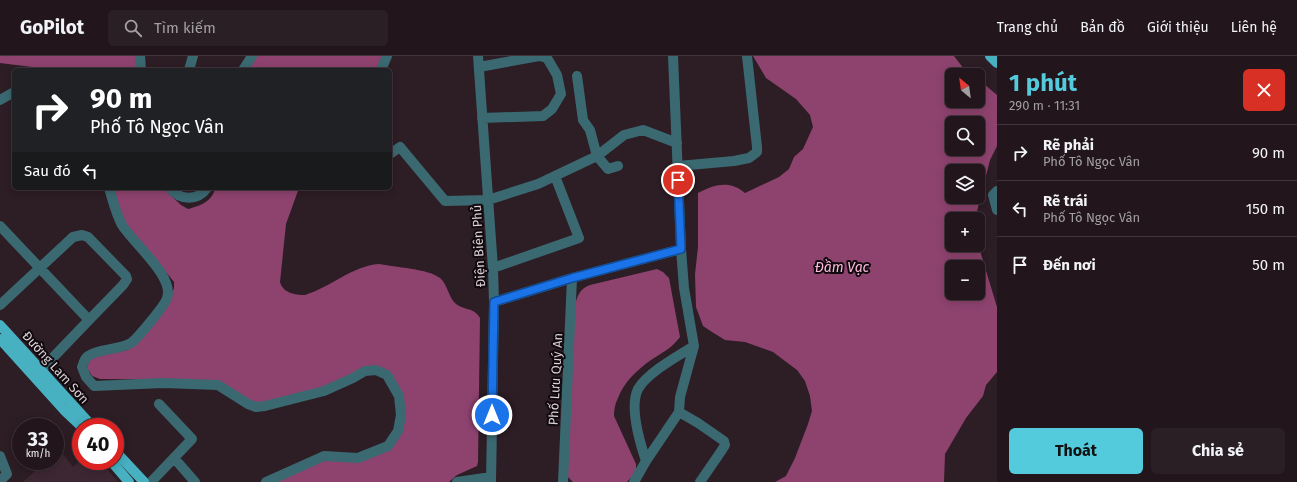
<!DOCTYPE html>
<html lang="vi">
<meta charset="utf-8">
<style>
body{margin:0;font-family:"Fira Sans",sans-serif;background:#2a1f25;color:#f1f3f6;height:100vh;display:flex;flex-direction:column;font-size:15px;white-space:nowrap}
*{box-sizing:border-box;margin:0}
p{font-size:13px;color:#a29fa3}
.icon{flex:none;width:22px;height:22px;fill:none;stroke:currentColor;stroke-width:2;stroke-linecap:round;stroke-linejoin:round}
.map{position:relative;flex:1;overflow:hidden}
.panel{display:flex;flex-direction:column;background:#22161c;width:300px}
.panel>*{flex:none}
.guide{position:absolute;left:12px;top:12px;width:380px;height:122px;border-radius:6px;box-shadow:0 2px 10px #0003,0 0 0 1px #3f353b;background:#202124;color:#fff;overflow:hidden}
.needle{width:26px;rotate:331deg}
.controls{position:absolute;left:945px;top:12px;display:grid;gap:8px}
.controls a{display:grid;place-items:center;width:40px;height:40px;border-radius:6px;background:#22161c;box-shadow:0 2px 10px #0003,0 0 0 1px #3f353b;font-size:20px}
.speed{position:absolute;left:12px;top:362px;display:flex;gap:8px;font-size:20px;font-weight:700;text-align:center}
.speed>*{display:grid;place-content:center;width:52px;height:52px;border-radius:50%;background:#22161c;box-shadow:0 2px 10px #0003,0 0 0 1px #3f353b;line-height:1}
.speed small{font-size:10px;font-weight:400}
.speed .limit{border:6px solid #d22;background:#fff;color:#111}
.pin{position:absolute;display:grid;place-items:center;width:34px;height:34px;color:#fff;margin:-17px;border:2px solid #fff;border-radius:50%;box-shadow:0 1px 4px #0007}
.me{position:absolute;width:44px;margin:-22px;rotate:0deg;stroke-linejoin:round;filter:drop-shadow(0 0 3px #0008)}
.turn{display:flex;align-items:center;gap:14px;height:84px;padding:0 12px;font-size:18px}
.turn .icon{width:52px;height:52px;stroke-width:2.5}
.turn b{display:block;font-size:28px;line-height:34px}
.then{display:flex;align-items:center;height:38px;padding:0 12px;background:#0003;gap:8px;font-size:15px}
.round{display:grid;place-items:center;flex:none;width:42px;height:42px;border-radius:6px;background:#2a1f25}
.overview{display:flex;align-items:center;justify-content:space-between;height:68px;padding:0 12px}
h1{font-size:24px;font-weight:700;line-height:30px;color:#54cadd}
.button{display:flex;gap:8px;margin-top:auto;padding:8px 12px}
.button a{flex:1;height:46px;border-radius:6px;background:#54cadd;color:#111;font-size:16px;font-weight:700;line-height:46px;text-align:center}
.button a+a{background:#2a1f25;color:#f1f3f6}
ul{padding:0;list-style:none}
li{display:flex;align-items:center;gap:12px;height:56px;padding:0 12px;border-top:1px solid #3f353b}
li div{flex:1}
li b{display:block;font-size:15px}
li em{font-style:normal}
header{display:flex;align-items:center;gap:24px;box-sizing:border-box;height:56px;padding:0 20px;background:#22161c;border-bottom:1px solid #3f353b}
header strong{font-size:19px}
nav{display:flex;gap:22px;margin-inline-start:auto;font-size:14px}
.search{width:280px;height:36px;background:#2a1f25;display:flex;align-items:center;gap:10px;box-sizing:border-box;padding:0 14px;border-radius:6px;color:#a29fa3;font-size:15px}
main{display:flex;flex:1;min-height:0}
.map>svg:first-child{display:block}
</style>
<header>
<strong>GoPilot</strong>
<div class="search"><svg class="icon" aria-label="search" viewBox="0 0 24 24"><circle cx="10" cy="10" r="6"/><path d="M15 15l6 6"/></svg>Tìm kiếm</div>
<nav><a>Trang chủ</a><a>Bản đồ</a><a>Giới thiệu</a><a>Liên hệ</a></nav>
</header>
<main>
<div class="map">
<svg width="997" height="426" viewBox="0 0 997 426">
<rect width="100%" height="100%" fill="#2d1d25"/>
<!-- built -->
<path fill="#3d2733" d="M59,393l14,18 8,-7v1h19l18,21h-95l23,-21h9v-9z"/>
<!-- water -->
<path fill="#8e436f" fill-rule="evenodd" d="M0,0h139v14h-83l-56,-7z
M257,0h125l-6,14h-130z
M753,0h201l10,13 9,6h-21v26h26v-22l19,16v51l-7,14 -15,59h-23v26l26,-1 19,63v65l-11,13 -3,11 -17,22 -21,36 -1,28h-169l11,-6 9,-18 13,-34 4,-13 -2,-15 -5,-15 -8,-11 -24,-18 -28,-10 -20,-2 -13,-8 -9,-6 -7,-19 -1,-33 3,-27v-54c17,-9 32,-13 47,0l34,-16 10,-8 5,-12 9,-8 10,-22 -3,-12 -14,-16 -30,-21zM952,67h26v26h-26zM952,115h26v26h-26zM952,211h26v26h-26z
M116,132h47l18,17 7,4c12,-3 25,-8 27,-21h84l-13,36 -6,58c3,11 15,13 25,13 26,-8 47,-29 74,-31 15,3 50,5 61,14 8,7 8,19 16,26 8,6 19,4 24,14l-2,144 -1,4 -20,9 -8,7h-172l44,-21 66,-13 15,-39 -23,-42 -51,18 -61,18h-15l-32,-20 -11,-3 -109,-1 -8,-3 -5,-8 3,-10 38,-8 41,-50 5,-12v-6l-4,-5 -33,-38 -12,-16 -11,-31z
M657,213l6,3 6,6 11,59c-9,12 -17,15 -29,23 -14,10 -27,22 -33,38 -3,6 -4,11 -4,18l22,48v8l-9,10h-54l-6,-6 8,-171c3,-11 5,-16 15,-20z"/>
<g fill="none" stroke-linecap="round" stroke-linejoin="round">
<!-- minor -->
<path stroke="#3b6971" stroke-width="10" d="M140,0l1,14
M478,0l15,212 1,34 -3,180
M479,11l60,-11 8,2 10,17 4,19 -9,15 -9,7 -61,2
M189,14l4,-14
M243,14l9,-14
M381,14l6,-14
M577,20l6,44 7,10 7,26 11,13 10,-3
M0,44l14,-8
M390,98l10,-7 45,54 43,-1 50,-16 59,-28 27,-21 19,-5 34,13
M678,110l56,-5 15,-3 8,-6v-5l-10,-91
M109,132c4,13 7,26 13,37 11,18 53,52 45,73 -2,7 -29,40 -36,45 -11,7 -38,6 -45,15 -2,2 -3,7 -4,9l4,10 8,9 69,-3 55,2 30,19 8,3 9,-1 59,-15 29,-13 12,-7 11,-1 11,5 12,21 2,19 -3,16 -10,15 -30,12 -34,-2 -58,26
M170,132c10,13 28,13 37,0
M997,135l-4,4 4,15
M0,170l89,94 -48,50
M493,212l86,-30 -24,-62
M494,246l78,-24 109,-29 -8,-193
M0,249l73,-68 9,-2 6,2 38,39 1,3 -4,6 -34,35
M679,356l19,11 26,18 1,4 -3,5 -22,32
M0,400l7,18 -7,7
M174,402l21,24
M646,405l33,-49 1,-15 14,-51 -10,-58 -3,-39
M151,426l41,-43 -33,-35
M457,426l34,-5
M563,426l9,-204
M634,426l12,-21c-6,-18 -17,-54 -8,-72 9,-16 40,-33 56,-43"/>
<!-- major -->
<path stroke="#47b0c1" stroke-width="10" d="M990,0l7,7
M0,269l93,102
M0,283l64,71 18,17
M115,395l29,31
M111,405l18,21"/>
</g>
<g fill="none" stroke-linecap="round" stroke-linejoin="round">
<defs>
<path id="route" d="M492,359l2,-113 78,-24 109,-29 -3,-69"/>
</defs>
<!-- route casing -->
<use href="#route" stroke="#114b97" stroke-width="10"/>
<!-- route -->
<use href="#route" stroke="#1a73e8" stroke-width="7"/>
</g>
<g text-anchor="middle" stroke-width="4" stroke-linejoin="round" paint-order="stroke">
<!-- street labels -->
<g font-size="13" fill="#dbd0d5" stroke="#10090d">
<text transform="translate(478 190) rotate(-93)" y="5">Điện Biên Phủ</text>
<text transform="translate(56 311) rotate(48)" y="5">Đường Lam Sơn</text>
<text transform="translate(555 323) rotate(-87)" y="5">Phố Lưu Quý An</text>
</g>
<!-- water labels -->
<g font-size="14" font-style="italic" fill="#fdbbdd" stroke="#10090d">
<text x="842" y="216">Đầm Vạc</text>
</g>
</g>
</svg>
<div class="controls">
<a><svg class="needle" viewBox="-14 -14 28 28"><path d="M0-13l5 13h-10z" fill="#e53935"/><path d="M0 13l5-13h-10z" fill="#a29fa3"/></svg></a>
<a><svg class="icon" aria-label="search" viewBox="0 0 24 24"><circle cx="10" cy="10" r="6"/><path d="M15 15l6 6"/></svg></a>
<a><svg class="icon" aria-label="layers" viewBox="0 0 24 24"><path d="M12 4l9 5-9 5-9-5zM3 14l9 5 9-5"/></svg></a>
<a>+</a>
<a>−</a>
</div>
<div class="speed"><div>33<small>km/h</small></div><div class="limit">40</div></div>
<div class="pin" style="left:678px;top:124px;background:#d93025"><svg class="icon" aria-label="arrive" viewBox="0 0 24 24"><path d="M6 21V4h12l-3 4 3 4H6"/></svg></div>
<svg class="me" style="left:492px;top:359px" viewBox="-20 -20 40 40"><circle r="17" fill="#1a73e8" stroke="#fff" stroke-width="3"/><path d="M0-11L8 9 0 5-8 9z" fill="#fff"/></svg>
<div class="guide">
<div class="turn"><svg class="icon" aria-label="right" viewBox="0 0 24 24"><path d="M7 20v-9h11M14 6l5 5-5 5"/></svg><div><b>90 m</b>Phố Tô Ngọc Vân</div></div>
<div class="then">Sau đó<svg class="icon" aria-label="left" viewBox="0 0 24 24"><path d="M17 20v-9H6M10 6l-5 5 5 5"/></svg></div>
</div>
</div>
<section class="panel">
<div class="overview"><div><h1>1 phút</h1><p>290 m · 11:31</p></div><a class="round" style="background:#d93025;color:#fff"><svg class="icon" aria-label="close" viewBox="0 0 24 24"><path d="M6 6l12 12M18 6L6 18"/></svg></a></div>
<ul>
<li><svg class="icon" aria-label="right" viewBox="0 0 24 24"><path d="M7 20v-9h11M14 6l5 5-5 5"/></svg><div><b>Rẽ phải</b><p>Phố Tô Ngọc Vân</p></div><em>90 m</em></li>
<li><svg class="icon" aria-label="left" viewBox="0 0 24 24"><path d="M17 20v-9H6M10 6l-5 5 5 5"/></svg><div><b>Rẽ trái</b><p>Phố Tô Ngọc Vân</p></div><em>150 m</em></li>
<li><svg class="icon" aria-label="arrive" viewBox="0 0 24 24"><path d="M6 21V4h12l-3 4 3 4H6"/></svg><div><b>Đến nơi</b></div><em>50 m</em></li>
</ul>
<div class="button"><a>Thoát</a><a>Chia sẻ</a></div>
</section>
</main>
